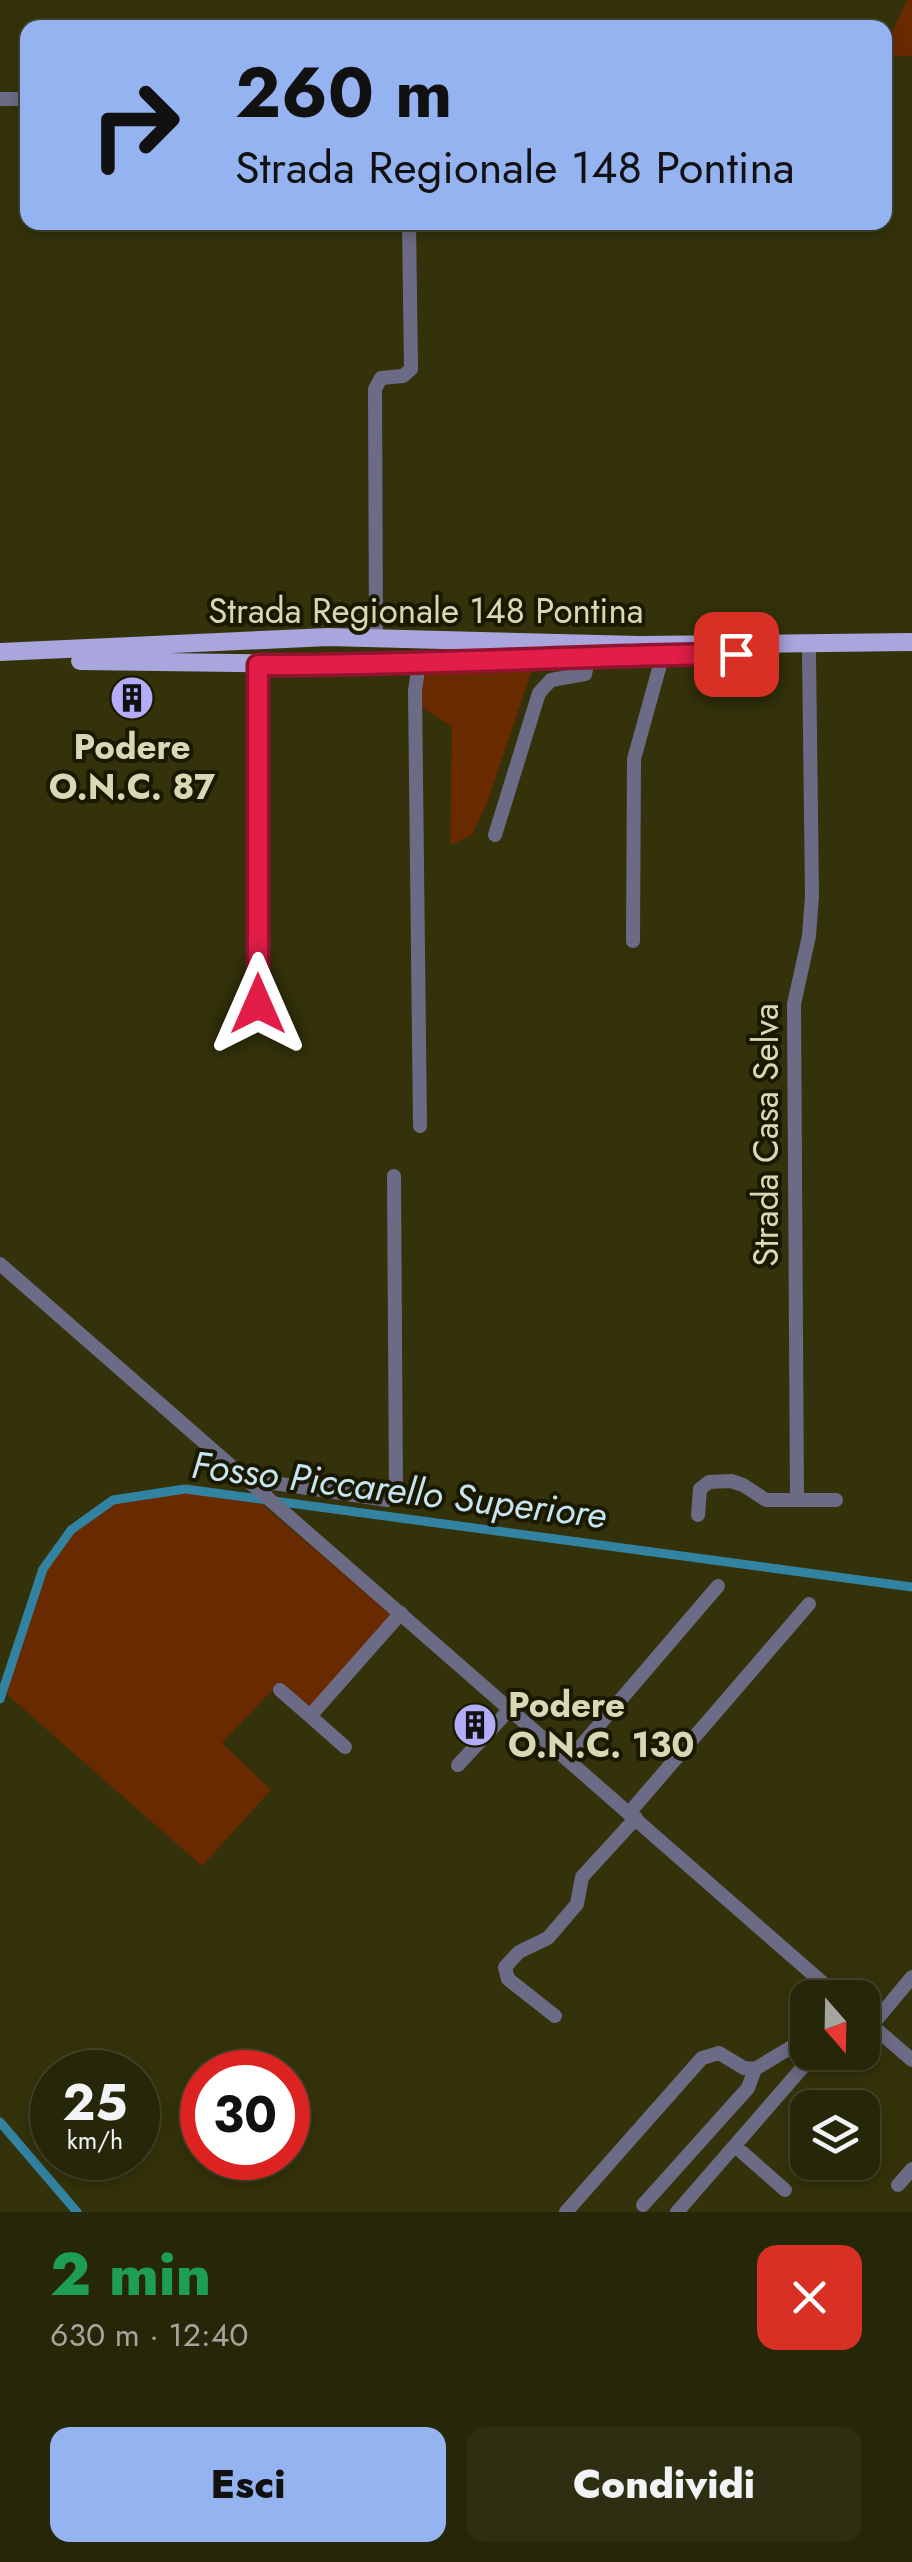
<!DOCTYPE html>
<html lang="it">
<meta charset="utf-8">
<style>
body{margin:0;font-family:Jost,sans-serif;background:#2e2e12;color:#f1f3f6;height:100vh;display:flex;flex-direction:column;font-size:38px;white-space:nowrap}
*{box-sizing:border-box;margin:0}
p{font-size:32px;color:#a4a59c}
.icon{flex:none;width:55px;height:55px;fill:none;stroke:currentColor;stroke-width:2;stroke-linecap:round;stroke-linejoin:round}
.map{position:relative;height:2212px;overflow:hidden}
.panel{display:flex;flex-direction:column;background:#262608;flex:1}
.panel>*{flex:none}
.guide{position:absolute;left:20px;top:20px;width:872px;height:210px;border-radius:20px;box-shadow:0 5px 15px #0003,0 0 0 2px #424329;background:#95b2f1;color:#111;overflow:hidden}
.needle{width:65px;rotate:160deg}
.controls{position:absolute;left:790px;top:1980px;display:grid;gap:20px}
.controls a{display:grid;place-items:center;width:90px;height:90px;border-radius:20px;background:#262608;box-shadow:0 5px 15px #0003,0 0 0 2px #424329;font-size:50px}
.speed{position:absolute;left:30px;top:2050px;display:flex;gap:20px;font-size:50px;font-weight:700;text-align:center}
.speed>*{display:grid;place-content:center;width:130px;height:130px;border-radius:50%;background:#262608;box-shadow:0 5px 15px #0003,0 0 0 2px #424329;line-height:1}
.speed small{font-size:25px;font-weight:400}
.speed .limit{border:15px solid #d22;background:#fff;color:#111}
.pin{position:absolute;display:grid;place-items:center;width:85px;height:85px;color:#fff;margin:-42px;border-radius:20px;box-shadow:0 5px 15px #0006}
.me{position:absolute;width:110px;margin:-55px;rotate:0deg;stroke-linejoin:round;filter:drop-shadow(0 0 8px #0008)}
.turn{display:flex;align-items:center;gap:35px;height:210px;padding:0 50px;font-size:45px}
.turn .icon{width:130px;height:130px;stroke-width:2.5}
.turn b{display:block;font-size:70px;line-height:85px}
.round{display:grid;place-items:center;flex:none;width:105px;height:105px;border-radius:20px;background:#2e2e12}
.summary{display:flex;align-items:center;justify-content:space-between;height:170px;padding:0 50px}
h1{font-size:60px;font-weight:800;line-height:75px;color:#1e9e55}
.button{display:flex;gap:20px;margin-top:auto;padding:20px 50px}
.button a{flex:1;height:115px;border-radius:20px;background:#95b2f1;color:#111;font-size:40px;font-weight:800;line-height:115px;text-align:center}
.button a+a{background:#2e2e12;color:#f1f3f6}
.map>svg:first-child{display:block}
</style>
<div class="map">
<svg width="912" height="2212" viewBox="0 0 912 2212">
<rect width="100%" height="100%" fill="#33320a"/>
<!-- green -->
<path fill="#6a2a00" d="M907,0h5v56h-27v-9z
M534,664l-47,139 -15,32 -22,10 2,-118 -34,-22 2,-34z
M185,1489l70,9 137,118 -84,93 -29,-26 -57,60 49,47 -69,76 -199,-175 40,-122 28,-39 42,-30z"/>
<g fill="none" stroke-linecap="round" stroke-linejoin="round">
<!-- canal -->
<path stroke="#3282a1" stroke-width="9" d="M0,1699l43,-130 28,-39 42,-30 72,-11 727,98
M0,2122l77,90"/>
<!-- minor -->
<path stroke="#6c6b86" stroke-width="14" d="M0,99h28
M376,638l-1,-249 6,-11 22,-2 8,-7 -2,-147
M419,664l-4,26 5,436
M495,835l44,-142 12,-13 34,-6 4,-19
M633,941l1,-182 29,-105
M258,1005v-340
M0,1264l840,734
M258,1488l16,-5 113,17 9,-5 -2,-319
M797,1500l-3,-496 15,-68 3,-40 -3,-243
M698,1515l2,-26 9,-7 22,-1 12,4 23,15h70
M280,1690l30,26 91,-103
M310,1716l35,31
M569,1760l149,-174
M458,1765l52,-56
M629,1813l180,-209
M555,2016l-47,-37 -3,-12 14,-15 29,-14 29,-34 5,-27 54,-59
M862,2017l50,43
M872,2025l40,-48
M735,2146l50,44
M898,2185l14,-16
M643,2205l105,-117 7,-19
M566,2212l136,-154 17,-5 25,15 11,1 53,-32
M677,2212l139,-160"/>
<!-- major -->
<path stroke="#a9a5dd" stroke-width="18" d="M0,652l328,-15 311,8 273,-3
M80,661l297,4 212,-10"/>
</g>
<g fill="none" stroke-linecap="round" stroke-linejoin="round">
<defs>
<path id="route" d="M258,1004v-339c160,1 319,-10 478,-11"/>
</defs>
<!-- route casing -->
<use href="#route" stroke="#92132f" stroke-width="25"/>
<!-- route -->
<use href="#route" stroke="#e11d48" stroke-width="18"/>
</g>
<!-- icons -->
<defs>
<symbol id="building-disc" viewBox="-11 -11 22 22"><circle r="9.5" fill="#b3adf9" stroke="#1a1900"/><path d="M-4-6H4V6H1V3H-1V6H-4ZM-2.5-4.3h1.7v1.8h-1.7ZM.8-4.3h1.7v1.8H.8ZM-2.5-1h1.7V.8h-1.7ZM.8-1h1.7V.8H.8Z" fill="#111"/></symbol>
</defs>
<g fill-rule="evenodd">
<use href="#building-disc" x="107" y="673" width="50" height="50"/>
<use href="#building-disc" x="450" y="1700" width="50" height="50"/>
</g>
<g text-anchor="middle" stroke-width="8" stroke-linejoin="round" paint-order="stroke">
<!-- street labels -->
<g font-size="35" fill="#d7d8b4" stroke="#1a1900">
<text x="426" y="623">Strada Regionale 148 Pontina</text>
<text transform="translate(766 1135) rotate(-90)" y="12">Strada Casa Selva</text>
</g>
<!-- poi labels -->
<g font-size="35" font-weight="bold" fill="#d7d8b4" stroke="#1a1900">
<text x="132" y="759">Podere<tspan x="132" dy="40">O.N.C. 87</tspan></text>
<text x="508" y="1717" text-anchor="start">Podere<tspan x="508" dy="40">O.N.C. 130</tspan></text>
</g>
<!-- water labels -->
<g font-size="38" font-style="italic" fill="#c6e4f1" stroke="#1a1900">
<text transform="translate(399 1490) rotate(7)" y="13">Fosso Piccarello Superiore</text>
</g>
</g>
</svg>
<div class="controls">
<a><svg class="needle" viewBox="-14 -14 28 28"><path d="M0-13l5 13h-10z" fill="#e53935"/><path d="M0 13l5-13h-10z" fill="#a4a59c"/></svg></a>
<a><svg class="icon" aria-label="layers" viewBox="0 0 24 24"><path d="M12 4l9 5-9 5-9-5zM3 14l9 5 9-5"/></svg></a>
</div>
<div class="speed"><div>25<small>km/h</small></div><div class="limit">30</div></div>
<div class="pin" style="left:736px;top:654px;background:#d93025"><svg class="icon" aria-label="arrive" viewBox="0 0 24 24"><path d="M6 21V4h12l-3 4 3 4H6"/></svg></div>
<svg class="me" style="left:258px;top:1004px" viewBox="-20 -20 40 40"><path d="M0-17L14 15 0 8-14 15z" fill="#e11d48" stroke="#fff" stroke-width="4"/></svg>
<div class="guide">
<div class="turn"><svg class="icon" aria-label="right" viewBox="0 0 24 24"><path d="M7 20v-9h11M14 6l5 5-5 5"/></svg><div><b>260 m</b>Strada Regionale 148 Pontina</div></div>
</div>
</div>
<section class="panel">
<div class="summary"><div><h1>2 min</h1><p>630 m · 12:40</p></div><a class="round" style="background:#d93025;color:#fff"><svg class="icon" aria-label="close" viewBox="0 0 24 24"><path d="M6 6l12 12M18 6L6 18"/></svg></a></div>
<div class="button"><a>Esci</a><a>Condividi</a></div>
</section>
